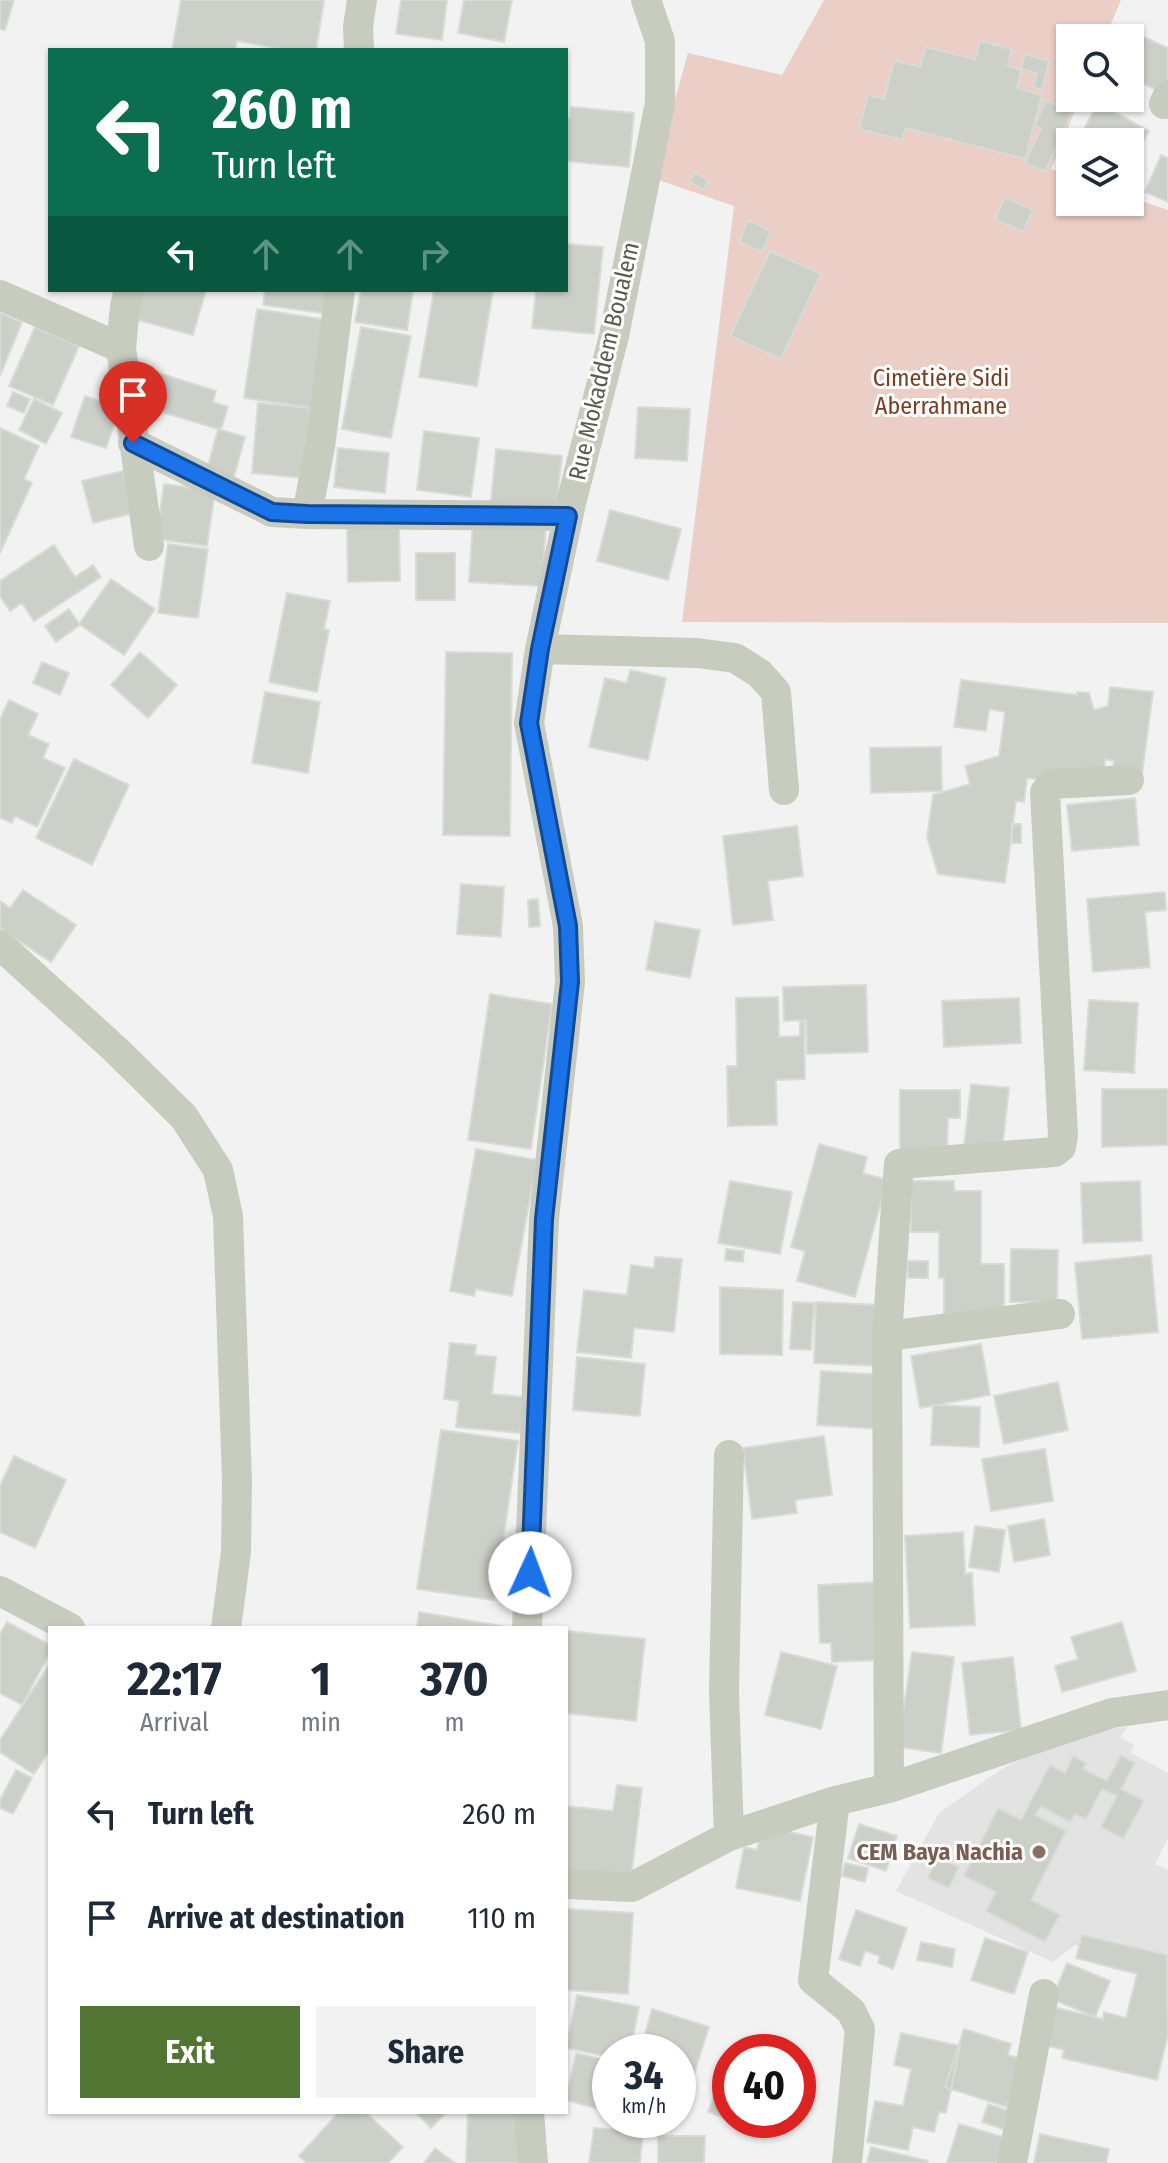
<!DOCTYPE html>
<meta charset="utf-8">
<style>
body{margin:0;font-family:"Fira Sans Condensed",sans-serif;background:#f2f2f3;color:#1f2937;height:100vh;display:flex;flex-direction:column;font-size:30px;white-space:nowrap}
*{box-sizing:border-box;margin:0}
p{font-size:26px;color:#747a83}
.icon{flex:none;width:44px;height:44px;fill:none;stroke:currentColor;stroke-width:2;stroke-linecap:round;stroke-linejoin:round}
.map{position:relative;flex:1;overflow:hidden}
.panel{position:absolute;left:48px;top:1626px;width:520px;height:488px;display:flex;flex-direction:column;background:#fff;border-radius:0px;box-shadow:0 2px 6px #0004}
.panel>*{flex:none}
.hud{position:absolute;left:48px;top:48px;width:520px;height:244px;border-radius:0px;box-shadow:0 2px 6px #0004;background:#0b6e4f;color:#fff;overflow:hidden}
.controls{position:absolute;left:1056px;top:24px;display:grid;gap:16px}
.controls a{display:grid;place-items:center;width:88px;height:88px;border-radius:0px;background:#fff;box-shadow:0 2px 6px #0004;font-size:40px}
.speed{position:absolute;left:592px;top:2034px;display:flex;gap:16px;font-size:40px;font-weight:700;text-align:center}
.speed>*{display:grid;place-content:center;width:104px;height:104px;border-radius:50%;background:#fff;box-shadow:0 2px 6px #0004;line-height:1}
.speed small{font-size:20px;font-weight:400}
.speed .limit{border:12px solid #d22;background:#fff;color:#111}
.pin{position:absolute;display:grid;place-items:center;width:68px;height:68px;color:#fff;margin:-82px -34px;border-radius:50% 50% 50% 0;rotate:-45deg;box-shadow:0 0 8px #0007}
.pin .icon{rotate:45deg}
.me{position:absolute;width:88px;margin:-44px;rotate:2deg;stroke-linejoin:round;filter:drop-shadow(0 0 6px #0008)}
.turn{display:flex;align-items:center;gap:28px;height:168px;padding:0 32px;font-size:36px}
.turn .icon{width:104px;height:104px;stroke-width:2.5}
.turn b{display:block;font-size:56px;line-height:68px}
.lanes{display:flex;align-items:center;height:76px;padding:0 32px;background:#0003;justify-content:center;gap:40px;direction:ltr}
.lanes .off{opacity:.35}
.eta{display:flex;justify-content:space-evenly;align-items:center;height:136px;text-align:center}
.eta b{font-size:48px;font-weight:700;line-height:56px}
.primary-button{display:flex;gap:16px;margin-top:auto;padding:16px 32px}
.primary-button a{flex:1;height:92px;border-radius:0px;background:#527533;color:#fff;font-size:32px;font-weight:700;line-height:92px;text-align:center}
.primary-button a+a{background:#f2f2f3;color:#1f2937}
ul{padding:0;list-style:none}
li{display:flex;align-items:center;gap:24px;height:104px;padding:0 32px}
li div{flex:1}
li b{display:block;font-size:30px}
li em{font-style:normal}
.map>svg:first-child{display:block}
</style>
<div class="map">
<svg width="1168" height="2163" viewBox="0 0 1168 2163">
<rect width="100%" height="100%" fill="#f2f2f3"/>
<!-- education -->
<path fill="#e3e3e4" d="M1127,1727l-7,10 14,8 -3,8 37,20v65l-13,26 13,6v86l-93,-11 -22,17 -157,-71 43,-78 61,-43 52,-27 48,-14z"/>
<!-- green -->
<path fill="#ebcec6" d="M824,0h297l-16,38h-35v60h10l-29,71 19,7v26h60v-5l38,13v413l-486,-1 52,-416 -81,-28 35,-125 94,22z"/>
<!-- building -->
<path fill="#cdd0c9" stroke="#d9dcd6" stroke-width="2" d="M0,0h14l-9,30 -5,-1z
M181,0h143l-8,50h-28l-51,-9 -2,9h-63z
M401,0h46l-5,40 -46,-6z
M464,0h48l-8,42 -46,-9z
M1133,32l35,16v47l-38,-17v-38z
M980,41l32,8 -4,17 14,4 -5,18 25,7 -17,64 -119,-31 -4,12 -43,-11 9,-34 16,4 10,-39 26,7 6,-20 49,12z
M1025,54l24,7 -7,29 -9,-3 4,-14 -16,-4z
M1046,100l26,12 -27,60 -20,-9 16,-35 -6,-3z
M1098,103l51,28 -19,35v-24h-53z
M571,107l63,6 -5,54 -63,-6v-43h4z
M1161,155l7,3v44l-23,-10z
M695,172l14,9 -6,9 -14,-9z
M1005,197l28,13 -10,22 -28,-13z
M748,220l23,11 -9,21 -23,-10z
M566,244l37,3 -9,87 -62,-6 4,-38h30z
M770,251l51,23 -40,85 -51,-23z
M142,290h64l-13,45 -59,-16z
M265,290h67l-3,24 -66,-9z
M361,290h52l-6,40 -52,-8z
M434,290h59l-16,96 -58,-9z
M257,309l71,11 -13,88 -71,-10z
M0,313l22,9 -22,54z
M35,327l44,19 -26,59 -44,-19z
M361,327l50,9 -20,102 -49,-9z
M140,367l76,24 -3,11 15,5 -7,23 -92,-28z
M13,392l17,7 -6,14 -17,-7z
M85,396l35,12 -14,40 -35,-11z
M34,399l28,14 -16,31 -27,-14z
M258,403l52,5 -7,70 -51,-5z
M638,407l52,2 -3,52 -52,-3z
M0,428l39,18 -15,33 8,4 -32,70z
M218,429l27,8 -13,47 -27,-7z
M424,431l55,7 -8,59 -54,-7z
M338,448l51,5 -4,40 -51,-6z
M496,449l66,7 -6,52 -65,-6z
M123,471l11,42 -41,10 -11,-42z
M164,484l51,7 -8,55 -51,-7z
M610,510l71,19 -13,51 -71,-19z
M473,519l73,5 -4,62 -73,-4z
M399,522l1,59 -52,1 -1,-59z
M168,544l40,5 -10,69 -40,-5z
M54,545l21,32 18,-12 8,12 -67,44 -12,-18 -12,8 -10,-15v-15z
M416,553h39v47h-39z
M111,579l44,30 -31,46 -45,-31z
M287,593l43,8 -6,28 5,1 -12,62 -48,-10z
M69,609l11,16 -24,17 -11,-16z
M140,652l37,33 -29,33 -37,-33z
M446,652l66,1 -2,183 -67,-1z
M42,662l27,11 -9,22 -27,-12z
M630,670l36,8 -18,82 -59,-13 16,-69 22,5z
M961,680l116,15v-3l12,1 5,17 14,-4 2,-19 43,5 -11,82 -29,-4 1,-9 -9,-2 -3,28 -75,-9 -3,24 -8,-1 -11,82 -67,-9 -11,-37 6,-42 37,-11 -5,-18 34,-10 6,-44 -16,-3 -3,22 -32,-4z
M265,692l55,10 -12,71 -56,-10z
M9,700l29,14 -10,21 21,9 -6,14 22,10 -28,59 -22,-11 -3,7 -12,-5v-99z
M941,747l1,44 -71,2 -1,-45z
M74,759l55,26 -37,80 -56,-27z
M1135,798l4,47 -67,6 -5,-46z
M1012,824h9v19h-9z
M797,826l6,50 -35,5 5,39 -40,5 -10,-89z
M461,884l43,3 -3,50 -44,-3z
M23,890l53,35 -25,37 -51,-34v-27l10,7z
M1165,892l1,18 -21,2 5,55 -57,5 -6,-73z
M538,899l2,27 -11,1 -1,-27z
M655,922l45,8 -10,48 -44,-8z
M866,985l2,67 -61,2 -1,-34 -22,1 -1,-34z
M490,994l62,10 -21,145 -63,-9z
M778,997l1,40 21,-1v-14h4l1,57 -29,1 1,45 -49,1 -1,-60h10l-1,-68z
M1019,998l2,45 -77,4 -2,-46z
M1089,1000l49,3 -4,70 -50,-3z
M971,1084l38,4 -7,63 -38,-4z
M1102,1089h66v56l-66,2z
M900,1090h60v28h-12l-1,33h-47z
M819,1144l48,13 -4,16 24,7 -32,117 -58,-16 8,-30 -14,-4z
M476,1149l61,11 -25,136 -36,-7 -2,7 -24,-5z
M730,1181l62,11 -12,62 -62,-11z
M911,1181h43v10h27v73h23v52h-60v-38h-5v-46h-28z
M1140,1181l2,60 -59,2 -2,-60z
M726,1249l18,2 -1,11 -18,-2z
M1011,1249l47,1 -1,52h-47z
M1151,1255l7,77 -76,7 -7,-76z
M655,1257l27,2 -8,73 -40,-4 -3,30 -54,-6 7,-62 43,5 4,-30 23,3z
M907,1261h21v17h-20z
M720,1287l63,3 -1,65 -62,-1z
M793,1302l21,1 -3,47 -21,-1z
M816,1302l64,3 -2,61 -64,-3z
M450,1343l26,2 -1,10 21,2 -4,37 32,3 -4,36 -64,-6 3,-26 -15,-2z
M981,1344l9,51 -70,13 -9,-52z
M577,1357l68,7 -5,52 -67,-6z
M821,1371l63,4 -3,54 -64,-4z
M1058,1382l10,48 -64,14 -10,-48z
M933,1405l47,2 -1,40 -48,-2z
M441,1430l77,11 -24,159 -77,-11z
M824,1436l8,59 -37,5 2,13 -45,6 -9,-71z
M1045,1449l8,52 -62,10 -9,-52z
M14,1456l52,24 -31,68 -35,-16v-46z
M1044,1519l6,36 -36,7 -6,-36z
M975,1526l30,4 -6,42 -30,-5z
M963,1532l2,42 7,-1 3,52 -65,3 -5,-92z
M879,1582l3,78 -50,2 -1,-19h-11l-2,-58z
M419,1612l83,14v2h-85z
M7,1622l43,23v7l-28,53 -22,-12v-59z
M1122,1622l14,49 -74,21 -7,-26 23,-7 -7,-22z
M566,1631l79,8 -9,82 -70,-8z
M781,1652l56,14 -16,63 -56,-14z
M912,1652l42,5 -13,96 -43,-6z
M1013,1657l8,73 -51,5 -8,-72z
M47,1668l3,2v80l-16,24 -34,-22v-12z
M1121,1755l14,8 -14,26 23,12 -21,38 -22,-12 16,-31 -15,-7 -16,30 -11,-5 -5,8 -29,-16 -6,9 31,16 -35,69 29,15 -15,27 -59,-31 10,-19 -32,-16 34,-68 23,12 29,-55 15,8 8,-17 13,7 -3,6 24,12z
M16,1770l16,8 -19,36 -13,-6v-8z
M617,1785l25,3 -11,90 -65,-8v-64l47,5z
M859,1824l38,12 -11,35 -38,-13z
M762,1826l51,11 -13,64 -64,-13 8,-41 13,3z
M938,1857l21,10 -10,21 -21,-10z
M845,1863l23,5 -3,14 -23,-6z
M566,1909l67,4 -5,81 -62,-4z
M856,1910l51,18 -14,41 -15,-6 2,-7 -15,-5 -5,15 -21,-7z
M1082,1935l85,20 1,79 -11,46 -95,-22 2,-8 -20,-5 9,-38 50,12 1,-7 22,6 11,-44 -61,-16z
M985,1938l43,14 -14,42 -43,-14z
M921,1942l34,7 -3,18 -35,-7z
M1067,1963l43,18 -15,36 -43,-18z
M577,1995l62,12 -9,45h-20v5l-44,-9z
M652,2009l57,18 -18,57 -13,-4v-28h-17l4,-12 -20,-6z
M964,2029l47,15 -3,11 15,4 -16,48 -62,-20z
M901,2033l59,13 -14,67 -7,-1 -5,20 -21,-5 -5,23 -41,-8 8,-41 28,5 8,-37 -17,-4z
M576,2053l34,8 -3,20 3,1v30l-44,-12z
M720,2079l10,3v38l-22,-8z
M988,2104l21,7 -6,18 -21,-7z
M339,2112h26l38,35 -15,16h-81l-8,-7z
M415,2112h32l-16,16z
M468,2112h56l-2,51h-56z
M959,2124l47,14 -8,25h-51z
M594,2128l49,4 -3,31h-51z
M1040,2134l69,15 -3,14h-72z
M658,2136h47l-1,27h-46z
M871,2147l57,14 -1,2h-60z
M435,2148l20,15h-31z"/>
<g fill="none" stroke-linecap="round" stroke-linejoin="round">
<!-- minor -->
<path stroke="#c8ccbf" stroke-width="30" d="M359,50l-1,-23 4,-27
M1164,104l4,-9
M129,290l-4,16 -4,42 28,198
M0,295l121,53
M133,443l139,69 35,2 261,2
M307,514l13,-67 20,-157
M540,649l157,4 38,5 24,15 17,19 8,98
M0,945l116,105 68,67 34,53 10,46 9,266 -1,70 -10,76
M887,1336l173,-22
M0,1591l70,37
M527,1628l17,-409 26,-237 -2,-56 -39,-203 11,-74 31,-146 43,-167 46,-233v-62l-14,-41
M889,1788l-2,-452 12,-172 156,-12 6,-5 2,-12 -18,-343 6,-8 78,-4
M835,1801l-22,179 38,31 9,18 -13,134
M729,1836l-5,-144 5,-237
M566,1884l66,3 97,-51 106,-35 54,-13 223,-75 56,-8
M529,2112l4,51
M1012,2163l32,-169"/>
</g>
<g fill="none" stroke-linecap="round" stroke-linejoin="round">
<defs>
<path id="route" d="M133,443l139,69 35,2 261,2 -28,133 -11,74 39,203 2,56 -26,237 -14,354"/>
</defs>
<!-- route casing -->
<use href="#route" stroke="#114b97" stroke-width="20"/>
<!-- route -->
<use href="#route" stroke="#1a73e8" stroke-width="14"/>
</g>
<!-- markers -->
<circle fill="#8d6e63" stroke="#fff" stroke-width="3" cx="1039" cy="1852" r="8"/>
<g text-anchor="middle" stroke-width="6" stroke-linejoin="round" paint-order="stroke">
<!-- street labels -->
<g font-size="24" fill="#575d4b" stroke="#fff">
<text transform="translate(604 361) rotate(-77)" y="8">Rue Mokaddem Boualem</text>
</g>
<!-- park labels -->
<g font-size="24" fill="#783f22" stroke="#fff">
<text x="941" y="386">Cimetière Sidi<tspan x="941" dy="28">Aberrahmane</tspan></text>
</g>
<!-- education labels -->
<g font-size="24" font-weight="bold" fill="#785e54" stroke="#fff" text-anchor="end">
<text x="1023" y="1860">CEM Baya Nachia</text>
</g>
</g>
</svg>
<div class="controls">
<a><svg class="icon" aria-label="search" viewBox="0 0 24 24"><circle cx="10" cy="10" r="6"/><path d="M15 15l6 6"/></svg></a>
<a><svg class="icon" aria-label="layers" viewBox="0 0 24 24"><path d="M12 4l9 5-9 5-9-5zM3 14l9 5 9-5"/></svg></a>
</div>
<div class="speed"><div>34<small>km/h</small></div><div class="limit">40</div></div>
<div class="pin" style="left:133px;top:443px;background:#d93025"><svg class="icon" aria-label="arrive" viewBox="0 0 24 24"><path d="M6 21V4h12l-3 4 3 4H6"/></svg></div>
<svg class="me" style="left:530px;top:1573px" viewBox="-20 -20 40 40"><circle r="19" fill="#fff"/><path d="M0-13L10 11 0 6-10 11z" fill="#1a73e8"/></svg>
<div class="hud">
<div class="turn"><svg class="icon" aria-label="left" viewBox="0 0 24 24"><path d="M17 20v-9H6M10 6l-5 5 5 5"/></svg><div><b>260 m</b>Turn left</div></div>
<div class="lanes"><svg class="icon" aria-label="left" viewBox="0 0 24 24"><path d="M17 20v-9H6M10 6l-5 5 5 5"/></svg><svg class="icon off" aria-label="ahead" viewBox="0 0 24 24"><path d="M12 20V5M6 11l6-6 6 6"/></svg><svg class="icon off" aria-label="ahead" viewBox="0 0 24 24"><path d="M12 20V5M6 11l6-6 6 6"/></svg><svg class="icon off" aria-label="right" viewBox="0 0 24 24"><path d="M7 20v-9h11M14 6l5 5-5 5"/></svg></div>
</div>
<section class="panel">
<div class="eta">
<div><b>22:17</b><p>Arrival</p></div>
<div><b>1</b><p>min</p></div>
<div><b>370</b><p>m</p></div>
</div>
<ul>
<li><svg class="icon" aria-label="left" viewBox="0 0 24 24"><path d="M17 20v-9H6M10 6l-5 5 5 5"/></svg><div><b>Turn left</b></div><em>260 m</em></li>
<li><svg class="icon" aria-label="arrive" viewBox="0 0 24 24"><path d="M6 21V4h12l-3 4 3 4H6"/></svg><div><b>Arrive at destination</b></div><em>110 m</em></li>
</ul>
<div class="primary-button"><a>Exit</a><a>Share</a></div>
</section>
</div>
